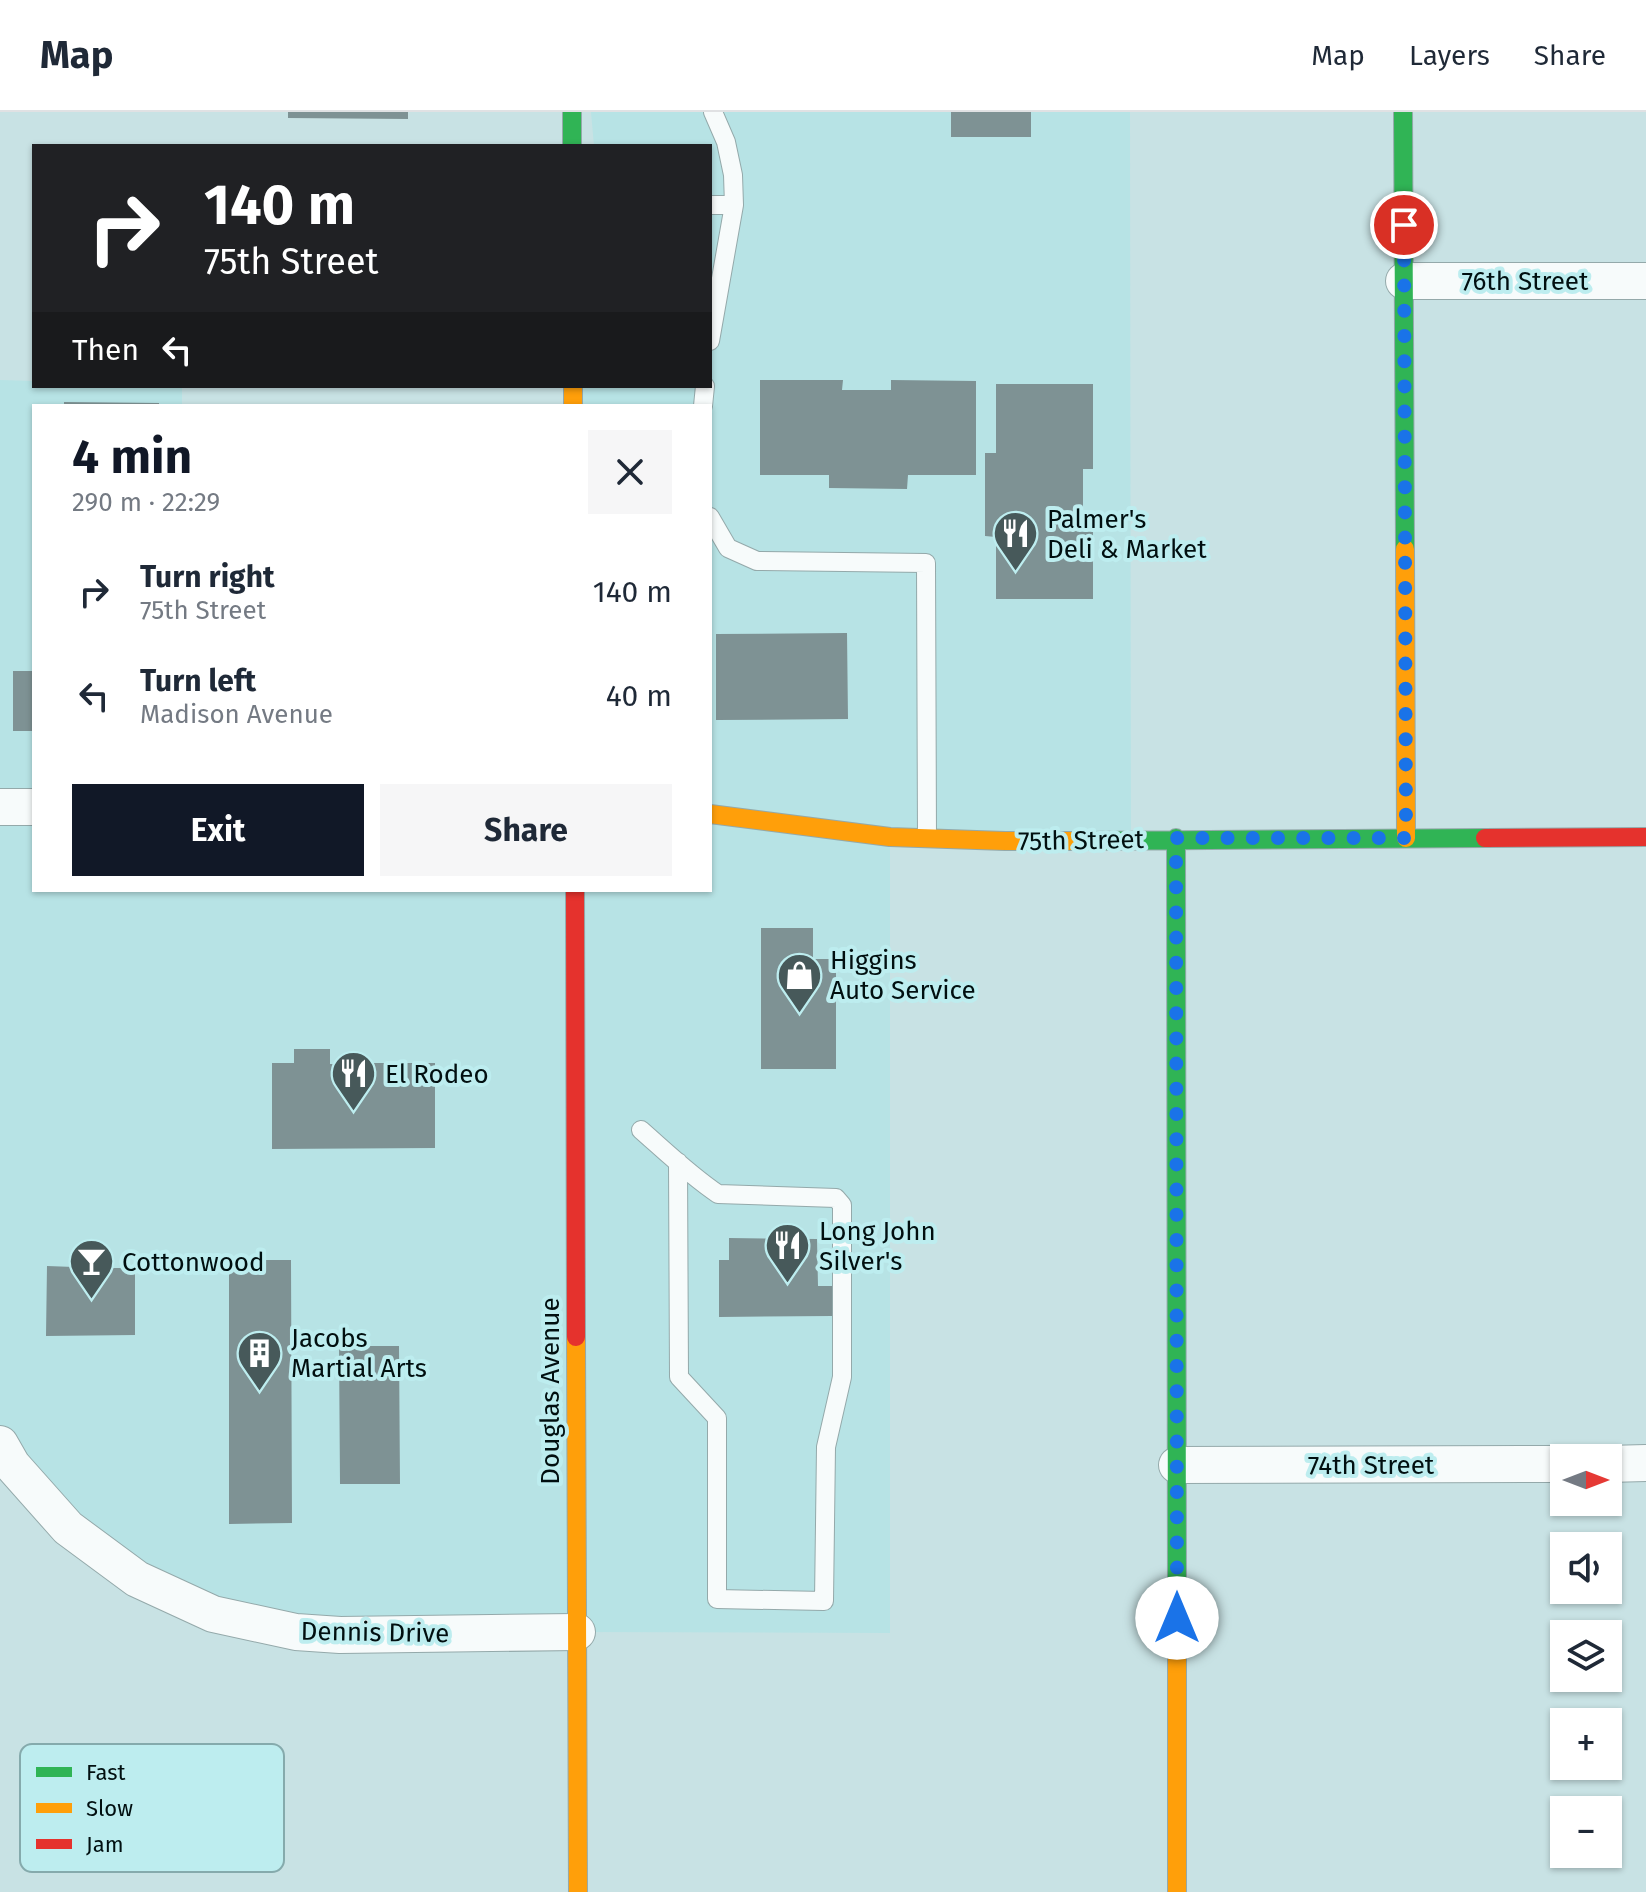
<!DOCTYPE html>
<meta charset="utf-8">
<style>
body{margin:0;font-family:"Fira Sans",sans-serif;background:#f6f6f7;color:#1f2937;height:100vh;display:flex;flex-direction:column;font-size:30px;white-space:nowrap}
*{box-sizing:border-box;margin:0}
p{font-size:26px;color:#747a83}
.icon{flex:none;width:44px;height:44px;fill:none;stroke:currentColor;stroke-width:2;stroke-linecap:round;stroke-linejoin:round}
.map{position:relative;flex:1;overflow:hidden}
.panel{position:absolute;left:32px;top:292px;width:680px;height:488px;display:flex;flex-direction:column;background:#fff;border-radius:0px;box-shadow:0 2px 6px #0004}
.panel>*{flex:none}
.guide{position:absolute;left:32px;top:32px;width:680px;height:244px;border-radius:0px;box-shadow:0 2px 6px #0004;background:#202124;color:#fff;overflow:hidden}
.needle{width:52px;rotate:90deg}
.controls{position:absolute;left:1550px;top:1332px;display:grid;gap:16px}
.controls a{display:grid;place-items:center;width:72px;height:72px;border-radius:0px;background:#fff;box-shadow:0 2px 6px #0004;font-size:40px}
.pin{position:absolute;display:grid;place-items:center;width:68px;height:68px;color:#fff;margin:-34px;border:4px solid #fff;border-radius:50%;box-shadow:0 2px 8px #0007}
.me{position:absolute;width:88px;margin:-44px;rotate:0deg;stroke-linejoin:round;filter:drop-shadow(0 0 6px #0008)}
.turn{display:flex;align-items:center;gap:28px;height:168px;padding:0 40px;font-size:36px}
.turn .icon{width:104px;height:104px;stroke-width:2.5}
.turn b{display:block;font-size:56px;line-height:68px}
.then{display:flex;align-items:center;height:76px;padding:0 40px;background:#0003;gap:16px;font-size:30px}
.round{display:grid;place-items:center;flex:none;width:84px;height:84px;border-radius:0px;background:#f6f6f7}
.headline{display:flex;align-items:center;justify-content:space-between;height:136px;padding:0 40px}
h1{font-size:48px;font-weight:700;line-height:60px;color:#111827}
.button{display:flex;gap:16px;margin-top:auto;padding:16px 40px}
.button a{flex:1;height:92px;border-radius:0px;background:#111827;color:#fff;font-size:32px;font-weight:700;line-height:92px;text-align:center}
.button a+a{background:#f6f6f7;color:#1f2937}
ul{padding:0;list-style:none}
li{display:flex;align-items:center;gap:24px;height:104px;padding:0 40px}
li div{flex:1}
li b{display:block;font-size:30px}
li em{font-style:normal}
header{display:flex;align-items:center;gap:48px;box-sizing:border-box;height:112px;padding:0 40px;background:#fff;border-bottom:2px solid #e0e1e3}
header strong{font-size:38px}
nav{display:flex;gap:44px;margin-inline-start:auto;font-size:28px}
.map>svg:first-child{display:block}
</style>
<header>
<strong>Map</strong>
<nav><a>Map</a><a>Layers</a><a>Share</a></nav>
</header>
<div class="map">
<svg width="1646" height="1780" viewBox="0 0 1646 1780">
<rect width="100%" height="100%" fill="#c8e2e4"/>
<!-- built -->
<path fill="#b7e3e5" d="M591,0h539l1,729 -241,-4v796l-313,-1 -237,3 -203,-56 -137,-135v-1064l34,1v5h148v20h-148v484h676v-484h-137v-20h137v-240h-116z"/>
<!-- building -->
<path fill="#7e9294" d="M288,0h120v7l-120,-1z
M951,0h80v25h-80z
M760,268h83l-1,10h49v-10l85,1v94h-68l-1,14 -78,-1v-13h-69z
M996,272h97v85h-10v50h10v80h-97v-62l-11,-1v-83h11z
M64,290l95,1v3h-95z
M847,521l1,86 -132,1v-86z
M13,559h21v60h-21z
M761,816h52v31h23v110h-75z
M294,937h36v15h7v14h34v-15h64v85l-163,1v-86h22z
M729,1126l88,1 1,47h14v30l-113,1v-57h10z
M229,1148h62l1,263 -63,1z
M74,1149h32l-1,7h30v67l-89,1 1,-70 27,1z
M339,1234h60l1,138h-60z"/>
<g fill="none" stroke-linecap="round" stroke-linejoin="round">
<defs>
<path id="lane" d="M710,93h24
M710,229l24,-136 -1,-30 -7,-33 -13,-30
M703,294l2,-20
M710,405l18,31 29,13 169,2 1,275
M641,1018c25,22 50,46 77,64l118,4 6,7v172l-16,70 -2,154 -107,-2v-181l-38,-41 -1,-215"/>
<path id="street" d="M1404,169h242
M0,695h34
M0,1332l12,21 56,63 69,51 76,35 83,18 44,3 237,-3
M1608,1352l38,-1
M1177,1353l387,-1"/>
<path id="fast" d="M572,0v34
M1403,0l2,437
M1176,726l1,795
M1083,729l402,-3"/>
<path id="slow" d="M573,274v20
M1405,437l1,289
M710,702l180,23 115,4h78
M576,1225l2,555
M1177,1521v259"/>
<path id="jam" d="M1485,726l161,-1
M575,778l1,447"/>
</defs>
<!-- lane casing -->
<use href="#lane" stroke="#94a9aa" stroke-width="20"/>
<!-- street casing -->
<use href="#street" stroke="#94a9aa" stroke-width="38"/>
<!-- fast casing -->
<use href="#fast" stroke="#94a9aa" stroke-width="20"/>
<!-- slow casing -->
<use href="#slow" stroke="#94a9aa" stroke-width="20"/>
<!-- jam casing -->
<use href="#jam" stroke="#94a9aa" stroke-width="20"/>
<!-- lane -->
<use href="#lane" stroke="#f7fbfb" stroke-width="18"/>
<!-- street -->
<use href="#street" stroke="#f7fbfb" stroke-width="36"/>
<!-- fast -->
<use href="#fast" stroke="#30b455" stroke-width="18"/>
<!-- slow -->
<use href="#slow" stroke="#ff9f0a" stroke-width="18"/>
<!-- jam -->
<use href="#jam" stroke="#e5322d" stroke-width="18"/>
</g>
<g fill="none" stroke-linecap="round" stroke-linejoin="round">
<!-- route -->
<path stroke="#1a73e8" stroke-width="14" stroke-dasharray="0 25.2" d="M1177,1506l-1,-780h230l-2,-613"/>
</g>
<!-- icons -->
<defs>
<symbol id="restaurant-pin" viewBox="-11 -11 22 30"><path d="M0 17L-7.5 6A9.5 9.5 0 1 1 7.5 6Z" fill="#47595a" stroke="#bdedef"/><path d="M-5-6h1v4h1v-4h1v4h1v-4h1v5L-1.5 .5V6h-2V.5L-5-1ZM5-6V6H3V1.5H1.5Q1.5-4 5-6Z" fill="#fff"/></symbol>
<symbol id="shop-pin" viewBox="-11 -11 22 30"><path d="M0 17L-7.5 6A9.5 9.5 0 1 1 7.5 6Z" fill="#47595a" stroke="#bdedef"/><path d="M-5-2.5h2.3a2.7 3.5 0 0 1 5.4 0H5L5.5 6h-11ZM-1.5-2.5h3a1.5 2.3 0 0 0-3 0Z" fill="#fff"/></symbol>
<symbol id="bar-pin" viewBox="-11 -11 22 30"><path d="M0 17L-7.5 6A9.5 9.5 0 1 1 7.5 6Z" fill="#47595a" stroke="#bdedef"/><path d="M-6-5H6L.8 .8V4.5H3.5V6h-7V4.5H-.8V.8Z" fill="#fff"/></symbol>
<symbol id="building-pin" viewBox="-11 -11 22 30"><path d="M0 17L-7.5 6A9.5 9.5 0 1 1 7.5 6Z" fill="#47595a" stroke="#bdedef"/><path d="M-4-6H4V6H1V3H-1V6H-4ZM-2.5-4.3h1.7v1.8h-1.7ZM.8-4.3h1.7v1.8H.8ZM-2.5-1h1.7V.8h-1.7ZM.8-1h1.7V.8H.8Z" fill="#fff"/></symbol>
</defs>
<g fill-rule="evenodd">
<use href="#restaurant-pin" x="990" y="396" width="51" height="69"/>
<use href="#shop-pin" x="774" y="838" width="51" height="69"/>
<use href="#restaurant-pin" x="328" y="936" width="51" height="69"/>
<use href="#restaurant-pin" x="762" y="1108" width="51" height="69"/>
<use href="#bar-pin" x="66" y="1124" width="51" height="69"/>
<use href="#building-pin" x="234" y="1216" width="51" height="69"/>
</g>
<g text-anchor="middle" stroke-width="8" stroke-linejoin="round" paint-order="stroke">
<!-- street labels -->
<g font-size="26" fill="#010f10" stroke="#bdedef">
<text x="1525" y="178">76th Street</text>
<text transform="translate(1081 728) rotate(-1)" y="9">75th Street</text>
<text transform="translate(550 1279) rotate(-90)" y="9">Douglas Avenue</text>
<text x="1371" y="1362">74th Street</text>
<text transform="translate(375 1520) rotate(1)" y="9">Dennis Drive</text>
</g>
<!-- poi labels -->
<g font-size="26" fill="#010f10" stroke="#bdedef" text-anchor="start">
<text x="1047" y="416">Palmer's<tspan x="1047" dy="30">Deli &amp; Market</tspan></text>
<text x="830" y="857">Higgins<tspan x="830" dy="30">Auto Service</tspan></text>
<text x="385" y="971">El Rodeo</text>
<text x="819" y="1128">Long John<tspan x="819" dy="30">Silver's</tspan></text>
<text x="122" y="1159">Cottonwood</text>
<text x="291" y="1235">Jacobs<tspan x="291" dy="30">Martial Arts</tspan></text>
</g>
</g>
<!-- legend -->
<rect x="20" y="1632" width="264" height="128" rx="12" fill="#bdedef" stroke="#85aaac" stroke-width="2"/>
<rect x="36" y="1655" width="36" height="10" fill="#30b455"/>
<rect x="36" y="1691" width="36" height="10" fill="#ff9f0a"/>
<rect x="36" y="1727" width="36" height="10" fill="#e5322d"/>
<g font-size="22" fill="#010f10">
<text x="86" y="1668">Fast</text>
<text x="86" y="1704">Slow</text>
<text x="86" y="1740">Jam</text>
</g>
</svg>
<div class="controls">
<a><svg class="needle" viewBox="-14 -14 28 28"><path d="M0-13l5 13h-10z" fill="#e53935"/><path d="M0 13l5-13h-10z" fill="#747a83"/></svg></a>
<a><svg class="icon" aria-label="sound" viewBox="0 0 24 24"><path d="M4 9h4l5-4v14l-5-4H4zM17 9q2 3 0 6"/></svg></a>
<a><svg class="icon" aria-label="layers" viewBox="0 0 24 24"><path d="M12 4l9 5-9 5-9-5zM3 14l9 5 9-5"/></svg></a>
<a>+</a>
<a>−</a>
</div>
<div class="pin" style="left:1404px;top:113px;background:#d93025"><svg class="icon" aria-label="arrive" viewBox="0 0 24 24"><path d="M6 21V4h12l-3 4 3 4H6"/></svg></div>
<svg class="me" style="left:1177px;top:1506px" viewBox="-20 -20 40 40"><circle r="19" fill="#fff"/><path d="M0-13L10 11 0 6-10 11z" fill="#1a73e8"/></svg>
<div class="guide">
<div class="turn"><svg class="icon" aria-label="right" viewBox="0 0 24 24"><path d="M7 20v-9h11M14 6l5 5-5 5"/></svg><div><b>140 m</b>75th Street</div></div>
<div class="then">Then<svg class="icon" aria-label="left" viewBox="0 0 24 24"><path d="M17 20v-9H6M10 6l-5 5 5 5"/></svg></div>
</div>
<section class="panel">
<div class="headline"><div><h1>4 min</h1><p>290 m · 22:29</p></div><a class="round"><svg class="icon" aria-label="close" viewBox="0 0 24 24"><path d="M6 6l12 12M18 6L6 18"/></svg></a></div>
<ul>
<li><svg class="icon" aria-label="right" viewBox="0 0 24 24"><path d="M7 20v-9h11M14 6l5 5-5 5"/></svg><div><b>Turn right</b><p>75th Street</p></div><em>140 m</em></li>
<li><svg class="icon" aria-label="left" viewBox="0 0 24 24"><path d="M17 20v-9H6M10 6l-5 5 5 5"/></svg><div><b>Turn left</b><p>Madison Avenue</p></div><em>40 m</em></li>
</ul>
<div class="button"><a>Exit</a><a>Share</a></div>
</section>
</div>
